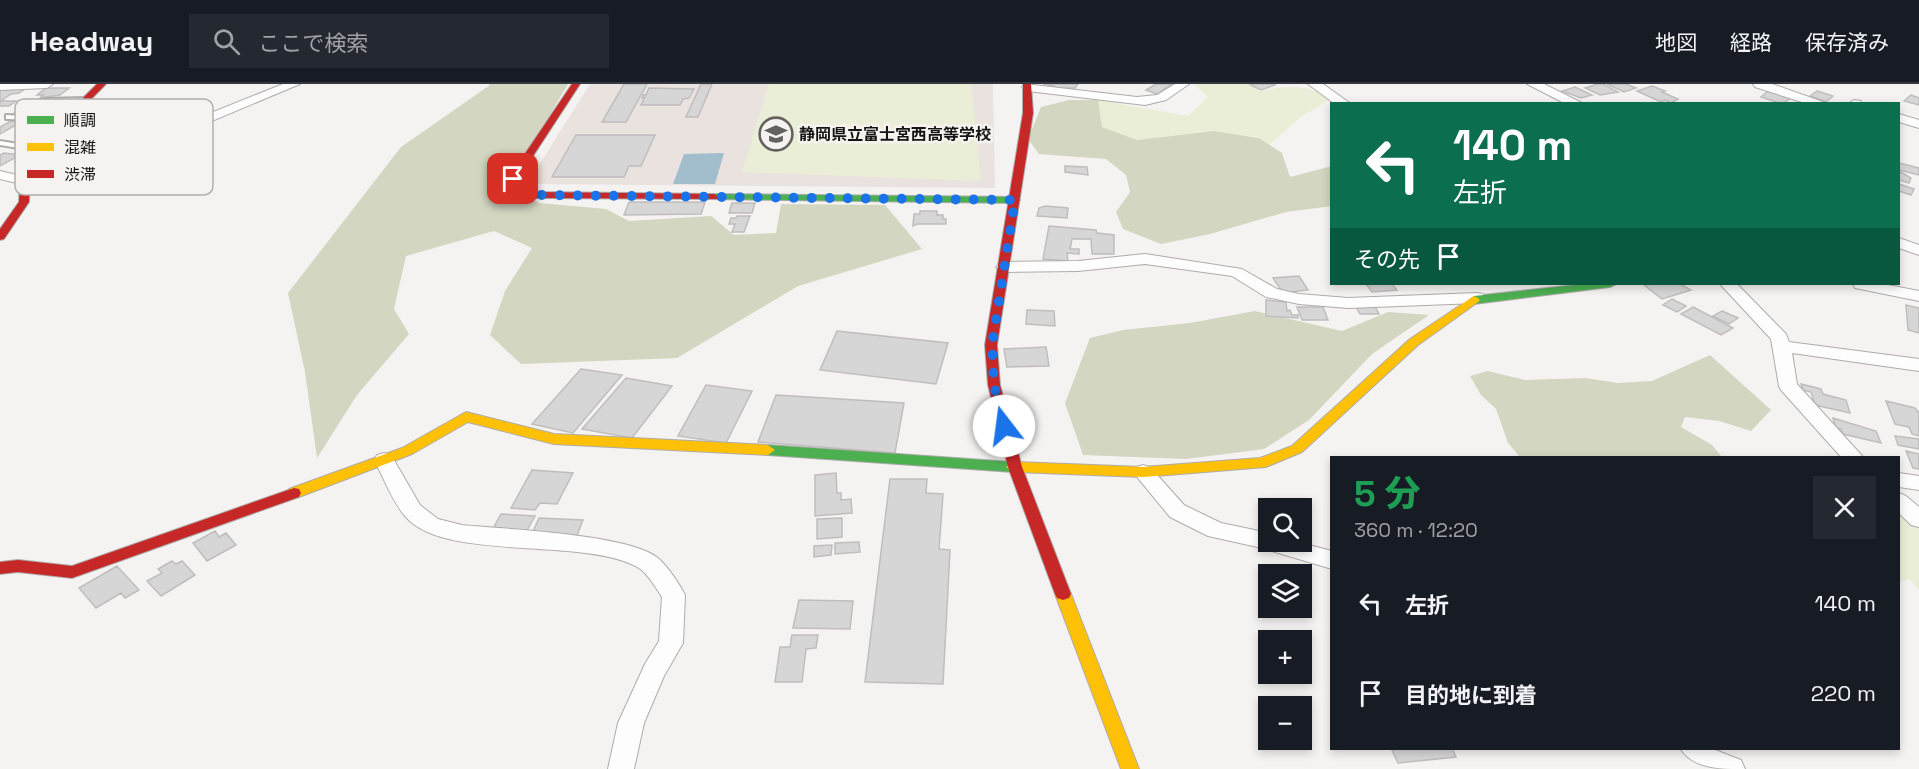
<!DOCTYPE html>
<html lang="ja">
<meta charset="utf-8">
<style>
body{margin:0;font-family:"Space Grotesk","Noto Sans JP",sans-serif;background:#242831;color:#f1f3f6;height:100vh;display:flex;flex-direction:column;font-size:22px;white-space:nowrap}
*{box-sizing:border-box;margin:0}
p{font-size:20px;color:#9ea1a6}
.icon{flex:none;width:33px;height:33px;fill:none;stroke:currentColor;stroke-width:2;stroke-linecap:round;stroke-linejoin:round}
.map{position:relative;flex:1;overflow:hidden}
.panel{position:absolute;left:1330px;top:372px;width:570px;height:294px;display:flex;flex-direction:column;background:#171b24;border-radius:0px;box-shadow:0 3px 9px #0003}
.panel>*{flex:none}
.guide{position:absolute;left:1330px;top:18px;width:570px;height:183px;border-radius:0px;box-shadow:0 3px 9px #0003;background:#0b6e4f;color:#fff;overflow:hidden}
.controls{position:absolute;left:1258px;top:414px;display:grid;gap:12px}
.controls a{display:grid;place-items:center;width:54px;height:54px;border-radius:0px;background:#171b24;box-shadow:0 3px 9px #0003;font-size:30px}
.pin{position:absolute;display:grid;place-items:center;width:51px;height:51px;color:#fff;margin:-26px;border-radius:12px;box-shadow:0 3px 9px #0006}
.me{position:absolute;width:66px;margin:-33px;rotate:345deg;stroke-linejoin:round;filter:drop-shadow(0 0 4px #0008)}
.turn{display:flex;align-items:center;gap:21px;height:126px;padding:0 24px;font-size:27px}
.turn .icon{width:78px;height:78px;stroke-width:2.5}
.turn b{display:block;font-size:42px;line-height:51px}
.then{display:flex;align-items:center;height:57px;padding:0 24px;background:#0003;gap:12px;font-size:22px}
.round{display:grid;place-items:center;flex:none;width:63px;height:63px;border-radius:0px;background:#242831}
.summary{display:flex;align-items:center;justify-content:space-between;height:102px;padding:0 24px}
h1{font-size:36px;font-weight:800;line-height:45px;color:#1e9e55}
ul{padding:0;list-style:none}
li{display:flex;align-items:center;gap:18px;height:90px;padding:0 24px}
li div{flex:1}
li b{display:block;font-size:22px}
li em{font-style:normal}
header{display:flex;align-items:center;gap:36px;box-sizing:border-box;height:84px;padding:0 30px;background:#171b24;border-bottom:2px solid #363941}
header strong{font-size:28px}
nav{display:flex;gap:33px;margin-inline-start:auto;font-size:21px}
.search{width:420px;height:54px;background:#242831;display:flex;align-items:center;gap:15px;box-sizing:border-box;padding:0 21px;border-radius:0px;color:#9ea1a6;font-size:22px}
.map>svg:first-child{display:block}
</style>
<header>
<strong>Headway</strong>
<div class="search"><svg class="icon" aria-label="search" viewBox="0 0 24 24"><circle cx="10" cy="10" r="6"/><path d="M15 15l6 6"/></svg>ここで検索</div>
<nav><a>地図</a><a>経路</a><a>保存済み</a></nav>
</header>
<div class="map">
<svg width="1919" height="685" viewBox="0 0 1919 685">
<rect width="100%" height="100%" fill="#f5f3f1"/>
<!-- built -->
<path fill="#eae2df" d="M590,0h403l2,104 -468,-4z"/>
<!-- green -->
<path fill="#ebeed7" d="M769,0h202l10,97 -239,-9z
M1194,0h55l11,7c29,-6 46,-7 71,8l-29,17 -33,29 -11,-8 -48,-6 -73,9 -35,-13 -4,-27 90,16 20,-19z
M1899,426l20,18v62l-10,-11 -10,4z"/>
<!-- forest -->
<path fill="#d3d6c0" d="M488,0h80l-62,106 34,13 66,6 23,12 82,-5 23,19 42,-2 5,-29 104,1 37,44 -124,37 -121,72 -156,6 -31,-29 15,-44 27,-43 -38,-17 -88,25 -12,53 15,25 -52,61 -40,63 -12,-86 -17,-79 113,-146 89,-62z
M1069,16h29l4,27 35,13 76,-9 46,7 23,15 8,24 42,-11v40l-46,6 -76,22 -49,10 -38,-15 -7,-17 14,-20 -4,-17 -20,-16 -67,-5 -11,-15 13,-32z
M1255,227l87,20 46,-19 41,3 -57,39 -63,66 -45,29 -78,10 -103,-4 -18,-52 25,-65 33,-8 67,-7z
M1710,271l61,55 -20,21 -32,-10 -34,-4 -4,10 31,18 10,12h-202l-12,-14 -12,-34 -15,-14 -11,-19 18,-5 37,9 60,-2 33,5 34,-2z"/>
<!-- water -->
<path fill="#a2becc" d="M724,69l-9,31h-42l11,-30z"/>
<!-- building -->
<path fill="#d7d6d6" stroke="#bfbdbd" stroke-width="1.5" d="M624,0h23l-21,38h-24z
M701,0h11l-14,33h-12z
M1043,0h35l-3,4h-21v-2z
M1156,0h16l-15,10 -11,-4z
M1249,0h24l2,1 -14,5z
M1598,0h5l15,8 -18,3 -15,-7z
M1607,0h19l10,4 -12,4z
M1652,2l13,5 -3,1 16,7 -7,4 -6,-3 -4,2 -24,-11z
M1575,3l17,8 -11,3 -19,-7z
M46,4h23l-9,7 -20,3 3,-3h-6z
M649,4l45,1 -5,9 -6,1 -3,6h-39l4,-8 -3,1 1,-3h3z
M25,5l-6,4 -8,1 -10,7h15l-7,5h-9v-16z
M1768,7l23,7 -9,6 -21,-7z
M1817,7l16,5 -7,6 -16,-6z
M1911,11l8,3v7l-15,-4z
M24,21h17l-10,7 -17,1z
M11,37l10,1 -21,12v-7z
M576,51h79l-14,31h-12l-5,11h-72z
M4,69l16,2 -20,11v-11z
M1899,79l20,5v7l-20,-5z
M1065,82l22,1 1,8 -23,-3z
M1899,87l12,7 -2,5 -10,-3z
M1899,100l15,5 -3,6 -12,-4z
M629,118h76l-4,12 -77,1z
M732,119h23l-3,10h-23z
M1045,122l23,2 -1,10 -30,-2 2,-8z
M920,127h17v4h6v4h3v5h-29l-4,2 1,-12h6z
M737,132h13l-6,16h-12l3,-8h-6l2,-6h5z
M1049,142l47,4 1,3 17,2v19h-22l-1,-15h-19l-2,10h9v5l-12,-1 1,8 -25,-2z
M1299,192l9,14 -25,3 -10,-15z
M1366,200h26l5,6 -25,2z
M1651,200h29l11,6 -29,9 -18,-14z
M1672,215l14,7 -9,6 -14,-7z
M1266,216l20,2 1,9 3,-1 2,5h6v3l-32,-2z
M1906,221l13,3v25l-11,-3z
M1375,222l4,8h-19l-4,-7z
M1297,223h26l5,13h-26z
M1693,223l40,21 -12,7 -40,-21z
M1027,226l27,1 1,15 -29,-2z
M1722,227l16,7 -9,6 -16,-8z
M837,247l111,12 -12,41 -116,-14z
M1046,263l3,19 -42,1 -3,-18z
M581,285l41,6 -49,58 -41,-9z
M626,294l46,8 -40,52 -50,-9z
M1801,300l20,5 2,5 23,6 4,13 -35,-8 -4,-13 -8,-2z
M706,301l46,6 -26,52 -48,-7z
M776,311l128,8 -9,50 -137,-11z
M1886,317l29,7 4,5v23l-7,-2 -3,-7 -14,-3z
M1833,334l43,13 5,12 -38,-9 -2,-5 -5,-1z
M1895,352l24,3v10l-21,-4z
M1906,367l13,3v15l-6,-1z
M532,386l41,3 -16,31 -17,-1 -5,7 -24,-2z
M836,389l1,20h4v7l10,-1 1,14 -37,3v-41z
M890,395h37l-1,14 17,1 -4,55 11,1 -7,134 -78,-2z
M501,430l34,2 -10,18 -34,-2z
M539,434l44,2 -7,18 -45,-2z
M842,434v19l-25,2v-20z
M215,447l4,6 7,-4 10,12 -29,16 -14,-18z
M859,458l1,10 -25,2v-11z
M832,461l-1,10 -17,2v-11z
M172,477l4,3 6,-3 13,14 -34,21 -14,-15 15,-8 -4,-4z
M117,482l22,24 -14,8 -4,-5 -25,15 -17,-20z
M799,516l54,1 -3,28 -57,-1z
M792,551h26l-2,13 -10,1 -4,33h-27l5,-35h10z
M1391,664h61l4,9 -58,6z"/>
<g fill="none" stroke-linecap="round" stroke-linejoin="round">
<defs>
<path id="lane" d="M86,14l2,1v2l-44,2 -3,-2 3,-2z
M6,31l60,3 4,2 -4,2 -57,-3h-3z
M0,57l37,6 4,2 -4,2 -37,-6z"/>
<path id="street" d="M0,0h53l-6,4 -47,2z
M283,0h17l-150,63 -120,23 -7,-4 7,-4 111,-21z
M1025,0l112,13 20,-2 18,-11h14l-23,16 -21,5 -117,-14 -6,-4z
M1308,0h15l28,20h-16z
M1527,0h17l40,20h-18z
M1753,0h19l57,20h-21l-53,-17z
M1854,16l7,1 1,3h-14z
M1899,30l20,6v8l-20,-6z
M0,87l30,7 2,3 -7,4 -25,-6z
M1899,154l20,7v10l-20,-7z
M1145,170l97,15 35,20 22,5 49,4 129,-5 6,1 2,4 -2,4 -6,1 -129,5 -49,-4 -33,-7 -34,-21 -87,-12 -67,7 -74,1 -8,-5 8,-5 74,-1z
M1720,200h17l49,50 3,8 130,17v12l-127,-18 5,31 67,74h-22l-61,-68 -2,-4 -8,-47z
M1853,200h30l36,7v10l-64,-13z
M384,369l7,2 29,50 18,14 24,6c41,4 168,9 196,33 10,9 21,25 27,37l-2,48 -19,33 -20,47 -10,46h-26l10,-46 27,-59 14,-23 3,-44c-6,-9 -14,-23 -23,-29 -54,-32 -195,-5 -234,-52 -13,-15 -21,-38 -31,-56l3,-5z
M1143,381l7,2 34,38 37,18 48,10v9h28l35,9v18l-70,-21 -54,-12 -38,-19 -37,-45 3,-5z
M1899,389l20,3v14l-20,-3z
M1899,409l7,3 13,11v20l-8,-2 -12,-12z
M1680,664h30l31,12 4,9c-26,0 -52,0 -65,-21z"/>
<path id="fast" d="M714,110l301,3 5,3 -5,3 -305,-4 -1,-2z
M1585,200h31l-6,3 -136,17 -6,-4 6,-4z
M768,361l245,17 7,5 -7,5 -245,-17 -7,-5z"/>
<path id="slow" d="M1474,212l4,2 2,2 -2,2 -60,43 -116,107 -36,15 -123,10 -130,-5 -7,-5 7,-5 130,5 117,-9 32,-12 118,-107z
M466,328l88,22 214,11 7,5 -7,5 -214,-11 -86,-22 -56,32 -113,43h-10l-2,-4 2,-4 113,-41z
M1063,504l6,2 2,4 68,175h-18l-66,-175 2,-4z"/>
<path id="jam" d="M97,0h9l-64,65 -12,32 -1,21 -25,37 -4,1v-11l19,-27 1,-21 13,-33z
M572,0h8l-62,95 4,9 14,4 178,2 5,3 -1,2 -183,-1 -21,-6 -6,-13z
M1023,0h8l2,29 -36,232 3,40 22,82 49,127 -2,4 -6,2 -6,-2 -2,-4 -47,-127 -20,-82 -3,-40 38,-232z
M294,404l5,1 2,4 -2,4 -227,81 -54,-6 -18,2v-12l18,-2 54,6z"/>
</defs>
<!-- lane casing -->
<use href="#lane" stroke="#aeacab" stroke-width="4"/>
<!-- street casing -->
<use href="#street" stroke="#aeacab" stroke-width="2"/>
<!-- fast casing -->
<use href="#fast" stroke="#aeacab" stroke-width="2"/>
<!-- slow casing -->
<use href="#slow" stroke="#aeacab" stroke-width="2"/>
<!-- jam casing -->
<use href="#jam" stroke="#aeacab" stroke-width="2"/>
<!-- lane -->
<use href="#lane" fill="#fefdfd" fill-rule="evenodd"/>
<!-- street -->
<use href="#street" fill="#fefdfd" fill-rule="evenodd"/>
<!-- fast -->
<use href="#fast" fill="#4caf50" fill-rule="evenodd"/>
<!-- slow -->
<use href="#slow" fill="#ffc107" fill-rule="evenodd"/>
<!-- jam -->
<use href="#jam" fill="#c62828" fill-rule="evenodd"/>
</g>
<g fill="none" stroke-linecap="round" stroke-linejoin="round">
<!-- route -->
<path stroke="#1a73e8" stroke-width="10" stroke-dasharray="0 18" d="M513,95l6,11 16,5 480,5 -23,145 2,40 10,41"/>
</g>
<!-- icons -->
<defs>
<symbol id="school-ring" viewBox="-11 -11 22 22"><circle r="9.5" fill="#f6f2f0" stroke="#636261" stroke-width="1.5"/><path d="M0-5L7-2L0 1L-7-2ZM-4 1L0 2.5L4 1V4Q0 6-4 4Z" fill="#636261"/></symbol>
</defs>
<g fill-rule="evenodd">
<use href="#school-ring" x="757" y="31" width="38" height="38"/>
</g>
<g text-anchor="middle" stroke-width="5" stroke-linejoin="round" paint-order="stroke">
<!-- far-poi labels -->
<g font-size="16" font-weight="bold" fill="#151413" stroke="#f6f2f0" text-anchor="start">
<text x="799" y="56">静岡県立富士宮西高等学校</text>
</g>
</g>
<!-- legend -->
<rect x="15" y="15" width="198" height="96" rx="9" fill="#f6f2f0" stroke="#b2afae" stroke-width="1.5"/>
<rect x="27" y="32" width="27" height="8" fill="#4caf50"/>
<rect x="27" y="59" width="27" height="8" fill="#ffc107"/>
<rect x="27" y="86" width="27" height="8" fill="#c62828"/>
<g font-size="16" fill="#151413">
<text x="64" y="42">順調</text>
<text x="64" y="69">混雑</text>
<text x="64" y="96">渋滞</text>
</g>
</svg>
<div class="controls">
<a><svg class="icon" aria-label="search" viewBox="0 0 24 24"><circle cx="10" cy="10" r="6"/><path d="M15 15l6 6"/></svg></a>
<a><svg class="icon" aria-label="layers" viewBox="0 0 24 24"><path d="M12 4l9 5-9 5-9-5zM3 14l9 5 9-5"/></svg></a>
<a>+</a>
<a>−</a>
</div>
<div class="pin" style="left:513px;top:95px;background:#d93025"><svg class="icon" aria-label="arrive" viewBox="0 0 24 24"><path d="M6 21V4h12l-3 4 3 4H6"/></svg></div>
<svg class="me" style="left:1004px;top:342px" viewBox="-20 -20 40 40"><circle r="19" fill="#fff"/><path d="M0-13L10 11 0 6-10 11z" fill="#1a73e8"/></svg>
<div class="guide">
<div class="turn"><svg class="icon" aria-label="left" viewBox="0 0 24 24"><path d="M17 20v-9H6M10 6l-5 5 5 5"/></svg><div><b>140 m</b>左折</div></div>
<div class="then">その先<svg class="icon" aria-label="arrive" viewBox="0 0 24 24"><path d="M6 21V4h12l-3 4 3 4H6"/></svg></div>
</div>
<section class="panel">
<div class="summary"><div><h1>5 分</h1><p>360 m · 12:20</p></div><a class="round"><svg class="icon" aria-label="close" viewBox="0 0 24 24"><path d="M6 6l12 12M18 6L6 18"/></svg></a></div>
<ul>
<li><svg class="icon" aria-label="left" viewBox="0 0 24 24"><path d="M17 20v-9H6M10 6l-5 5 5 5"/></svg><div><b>左折</b></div><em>140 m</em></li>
<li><svg class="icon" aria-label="arrive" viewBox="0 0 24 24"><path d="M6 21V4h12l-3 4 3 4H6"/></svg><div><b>目的地に到着</b></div><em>220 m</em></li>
</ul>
</section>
</div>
